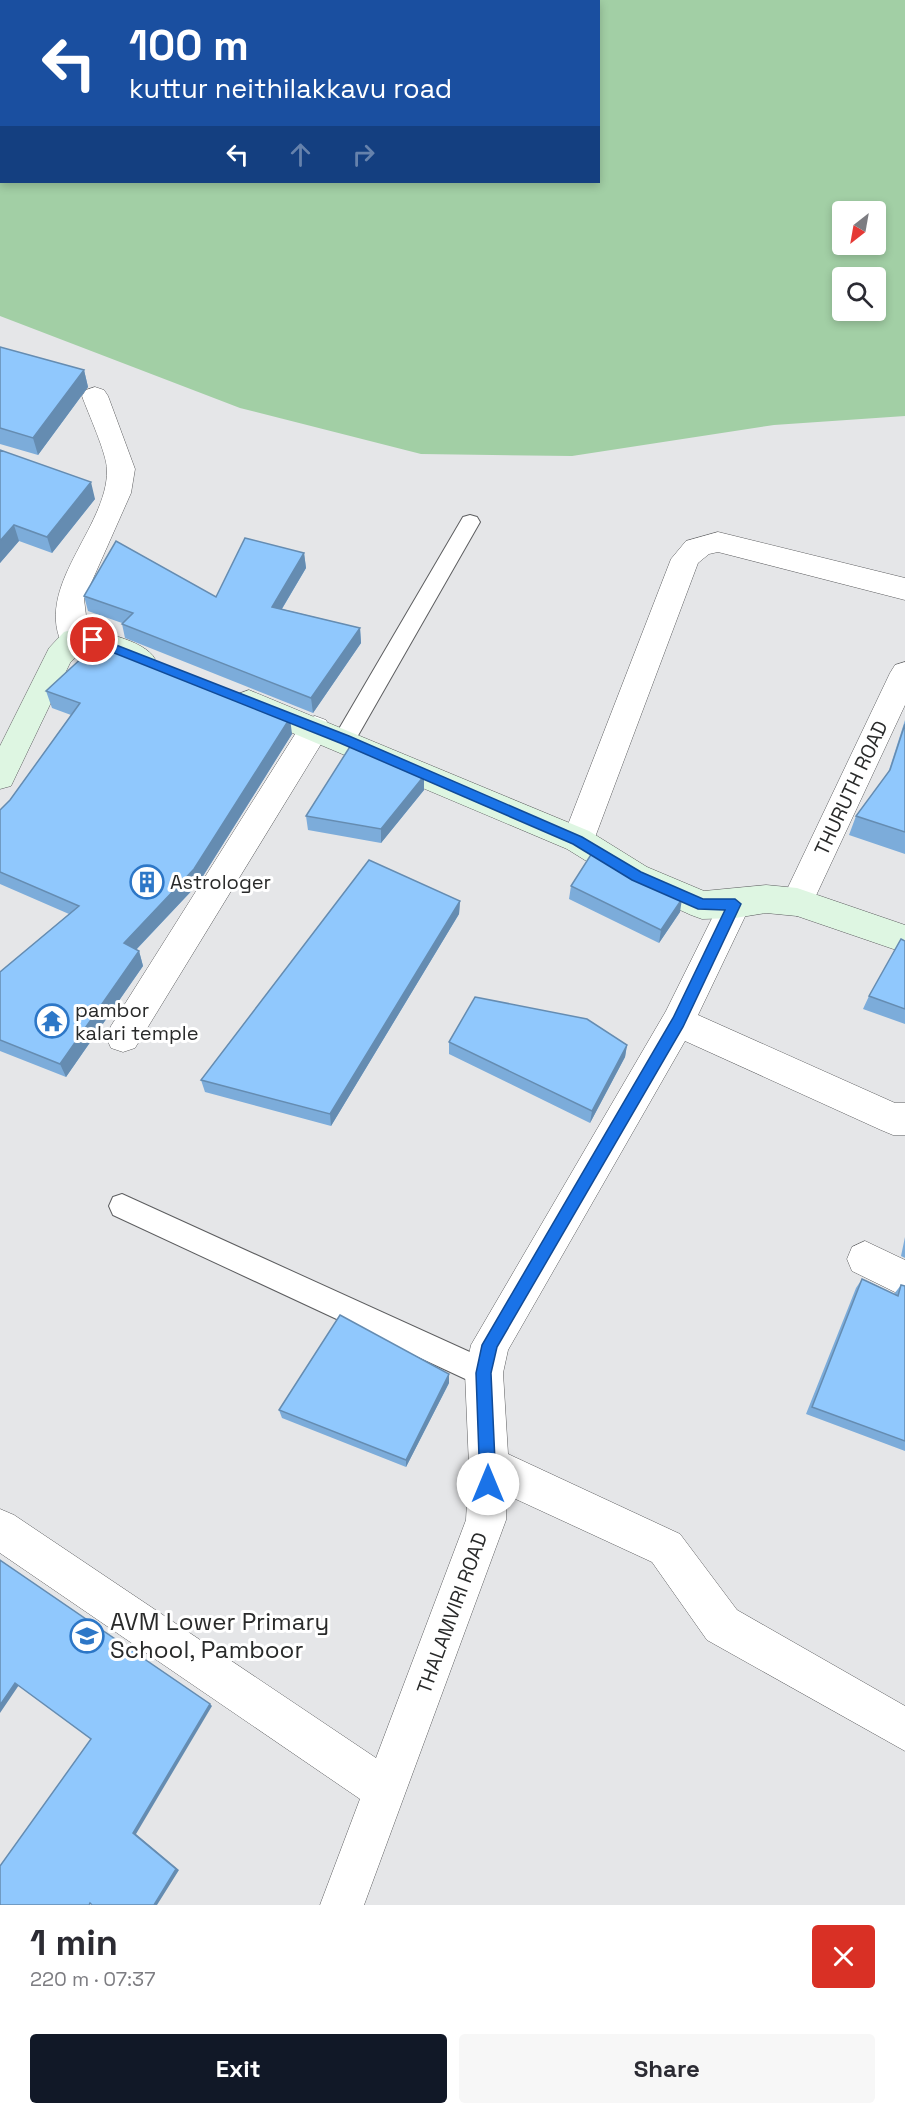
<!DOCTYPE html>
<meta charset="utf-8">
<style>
body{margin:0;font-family:"Space Grotesk",sans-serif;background:#f7f7f7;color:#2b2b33;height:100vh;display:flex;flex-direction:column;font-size:22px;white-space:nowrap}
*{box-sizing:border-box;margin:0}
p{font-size:20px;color:#7c7c81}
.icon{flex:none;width:33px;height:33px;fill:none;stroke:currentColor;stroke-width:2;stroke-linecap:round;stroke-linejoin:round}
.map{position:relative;height:1905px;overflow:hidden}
.panel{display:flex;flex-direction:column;background:#fff;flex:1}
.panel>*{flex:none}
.hud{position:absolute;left:0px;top:0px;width:600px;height:183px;box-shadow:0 3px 9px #0003;background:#1a4fa0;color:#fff;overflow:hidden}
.needle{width:39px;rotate:211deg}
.controls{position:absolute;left:832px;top:201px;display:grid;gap:12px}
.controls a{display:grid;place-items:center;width:54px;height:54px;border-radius:6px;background:#fff;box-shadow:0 3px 9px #0003;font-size:30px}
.pin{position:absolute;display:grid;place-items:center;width:51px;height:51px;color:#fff;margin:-26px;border:3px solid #fff;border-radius:50%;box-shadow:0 2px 6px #0007}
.me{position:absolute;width:66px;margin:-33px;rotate:0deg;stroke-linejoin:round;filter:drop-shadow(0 0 4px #0008)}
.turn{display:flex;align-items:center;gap:21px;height:126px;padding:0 30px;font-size:27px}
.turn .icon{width:78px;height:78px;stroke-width:2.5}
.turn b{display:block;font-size:42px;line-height:51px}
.lanes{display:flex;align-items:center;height:57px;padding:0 30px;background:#0003;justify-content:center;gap:30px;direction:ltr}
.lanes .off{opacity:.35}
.round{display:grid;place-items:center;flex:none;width:63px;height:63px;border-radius:6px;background:#f7f7f7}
.headline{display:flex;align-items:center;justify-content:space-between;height:102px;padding:0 30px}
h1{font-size:36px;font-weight:700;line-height:45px}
.primary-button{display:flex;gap:12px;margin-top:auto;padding:12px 30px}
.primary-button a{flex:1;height:69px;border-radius:6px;background:#111827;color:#fff;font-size:24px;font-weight:700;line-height:69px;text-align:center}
.primary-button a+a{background:#f7f7f7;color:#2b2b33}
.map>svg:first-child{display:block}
</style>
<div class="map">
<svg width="905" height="1905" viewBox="0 0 905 1905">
<rect width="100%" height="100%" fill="#e5e6e8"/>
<!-- green -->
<path fill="#a2cfa5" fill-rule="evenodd" d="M0,0h905v416l-131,9 -202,31 -151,-2 -181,-46 -240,-92zM2,2h596v180h-596zM843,212h33v32h-33zM843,278h33v32h-33z"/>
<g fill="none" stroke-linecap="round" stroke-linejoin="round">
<defs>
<path id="lane" d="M470,515l7,2 3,5 -128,224 -8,3 -8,-3 -3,-6 3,-6 127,-217z
M122,1194l372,169 4,10 -4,10 -10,4 -10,-4 -361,-168 -4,-9 4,-9z"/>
<path id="street" d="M95,387l9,3 4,6 27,73 -4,24 -47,106 5,41 -5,8 -10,3 -10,-3c-33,-60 44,-120 43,-178 0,-16 -19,-57 -25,-74l4,-6z
M718,532l187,46v22l-187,-48 -9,2 -11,9 -104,277 -5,9 -11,4 -11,-4 -5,-9 109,-281 15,-18z
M905,662v43l-92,197 -5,10 -11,4 -11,-4 -5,-10 109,-229 5,-8z
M315,716l11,4 4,8 -4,8 -191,312 -12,4 -12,-4 -5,-11 5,-11 193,-306z
M735,890l11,4 5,10 -53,111 197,88h10v32h-12l-12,-5 -196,-89 -177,309 -5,23 5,81 172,80 57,76 168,96v45l-198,-111 -55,-78 -145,-67 -1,25 -142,385h-44l40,-106 -360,-246v-44l14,6 362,243 90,-238 3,-54 -4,-93 6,-28 195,-334 58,-117z
M865,1241l40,19v37l-53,-26 -5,-12 5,-12z"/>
<path id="secondary" d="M74,629c21,0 71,11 81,30l-5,8c-24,8 -44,-16 -69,-16l-11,12 -59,123 -11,3v-43l49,-98 15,-16z
M249,690l340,141 58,36 57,24 62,-6 31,3 108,37v28l-108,-37 -31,-3 -31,5 -33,1 -11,-4 -66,-30 -58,-36 -329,-139 -4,-8 4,-8z"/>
</defs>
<!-- lane casing -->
<use href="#lane" stroke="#5d5e60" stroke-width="2"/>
<!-- street casing -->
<use href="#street" stroke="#5d5e60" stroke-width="1"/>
<!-- secondary casing -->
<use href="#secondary" stroke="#5d5e60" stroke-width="1"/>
<!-- lane -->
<use href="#lane" fill="#fff" fill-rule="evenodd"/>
<!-- street -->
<use href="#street" fill="#fff" fill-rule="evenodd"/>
<!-- secondary -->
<use href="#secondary" fill="#def6e2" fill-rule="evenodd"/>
</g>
<!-- wall -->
<path fill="#7cacda" d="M0,347l84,23 4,17 -50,68 -38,-11z
M0,450l95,49 -43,54 -33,-12 -19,22z
M304,553l2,15 -24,41 78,19 1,15 -48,70 -188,-75 -3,-14v-1l-34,-12 -4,-15 132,1z
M46,691l246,43 -94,150 -62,66 3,1 4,15 -77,111 -66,-26v-79l69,-58 -69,-30v-74l10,-10 61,-85 -19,-7z
M905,720v134l-56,-19 7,-19 32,-43z
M424,776v14l-43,53 -73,-13 -2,-14z
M571,886l109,26 -21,31 -90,-44z
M460,901l-1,13 -128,212 -126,-34 -4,-12z
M905,941v83l-42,-15 6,-13z
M449,1042l178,3 -2,12 -35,66 -141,-69z
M905,1237v21l-4,-2z
M862,1279l32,15 7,-9 4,1v165l-99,-37 50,-126z
M449,1383l-43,84 -124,-49 -3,-8z"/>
<!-- shaded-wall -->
<path fill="#658cb1" d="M84,370l4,17 -50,68 -5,-17z
M91,482l4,17 -43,54 -5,-16z
M14,525l5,16 -19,22v-22z
M304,553l2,15 -32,54 -2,-15z
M360,628l1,15 -48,70 -2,-15z
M290,718l2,16 -94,150 -69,73 -5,-14z
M424,776v14l-43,53v-14z
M682,899l-2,13 -21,31 2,-13z
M460,901l-1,13 -128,212 -1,-12z
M139,951l4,15 -77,111 -6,-13z
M627,1045l-2,12 -35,66 2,-12z
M449,1374v9l-43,84v-7z
M15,1683l4,2 -19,28v-8z
M210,1704l2,2 -76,128 43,36 -22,35h-3l-21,-72z"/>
<!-- building -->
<path fill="#90c8fd" stroke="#658cb1" stroke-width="1.5" d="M0,347l84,23 -51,68 -33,-10z
M0,450l91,32 -44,55 -33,-12 -14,16z
M245,538l59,15 -32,54 88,21 -49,70 -189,-74 11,-11 -49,-17 32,-55 100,56z
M99,642l191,76 -96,151 -70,74 15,8 -79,113 -60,-24v-68l79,-66 -79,-34v-62l10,-10 70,-97 -34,-12z
M905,724v108l-49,-16 34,-46z
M351,745l73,31 -43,53 -75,-13z
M592,853l34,21 56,25 -21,31 -90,-44z
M369,860l91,41 -130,213 -129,-34z
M901,939l4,2v68l-36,-13z
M475,997l112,22 40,26 -35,66 -143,-69z
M862,1279l36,17 3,-11 4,1v155l-93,-34z
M340,1315l109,59 -43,86 -127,-50z
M0,1560l210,144 -77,129 43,36 -22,36h-62l-2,-2 -1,2h-89v-39l91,-127 -76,-56 -15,22z"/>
<!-- route -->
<path fill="#1a73e8" stroke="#114b97" stroke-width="1.5" d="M93,636l256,100 233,101 59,35 62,27h32l6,5 -58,123 -186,320 -6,26 5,111 -2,6 -6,2 -6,-2 -2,-6 -4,-111 6,-28 191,-327 52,-108 -27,-1 -66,-29 -59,-36 -233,-101 -251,-100v-6z"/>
<!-- icons -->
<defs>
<symbol id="building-ring" viewBox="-11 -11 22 22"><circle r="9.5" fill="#fff" stroke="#2d77c7" stroke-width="1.5"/><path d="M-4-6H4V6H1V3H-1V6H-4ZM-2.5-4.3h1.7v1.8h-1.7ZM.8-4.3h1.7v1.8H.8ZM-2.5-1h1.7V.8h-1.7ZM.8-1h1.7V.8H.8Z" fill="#2d77c7"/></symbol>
<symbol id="temple-ring" viewBox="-11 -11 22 22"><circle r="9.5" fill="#fff" stroke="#2d77c7" stroke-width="1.5"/><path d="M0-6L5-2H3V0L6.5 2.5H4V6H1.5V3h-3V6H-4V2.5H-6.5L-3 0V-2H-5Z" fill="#2d77c7"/></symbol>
<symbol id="school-ring" viewBox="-11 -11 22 22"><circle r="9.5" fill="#fff" stroke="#2d77c7" stroke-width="1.5"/><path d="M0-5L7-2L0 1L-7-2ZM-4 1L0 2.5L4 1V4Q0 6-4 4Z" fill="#2d77c7"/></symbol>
</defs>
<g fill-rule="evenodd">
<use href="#building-ring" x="128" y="863" width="38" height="38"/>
<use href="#temple-ring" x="33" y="1002" width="38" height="38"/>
<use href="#school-ring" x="68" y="1617" width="38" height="38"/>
</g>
<g text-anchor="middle" stroke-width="6" stroke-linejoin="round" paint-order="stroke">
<!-- street labels -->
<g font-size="20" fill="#292a2a" stroke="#fff">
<text transform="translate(851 788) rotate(-65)" y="7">THURUTH ROAD</text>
<text transform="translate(452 1613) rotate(-70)" y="7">THALAMVIRI ROAD</text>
</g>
<!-- poi labels -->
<g font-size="20" fill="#292a2a" stroke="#fff" text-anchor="start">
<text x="170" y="889">Astrologer</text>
<text x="75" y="1017">pambor<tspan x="75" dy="23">kalari temple</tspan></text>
</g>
<!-- near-poi labels -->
<g font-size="24" fill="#292a2a" stroke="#fff" text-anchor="start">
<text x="110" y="1630">AVM Lower Primary<tspan x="110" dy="28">School, Pamboor</tspan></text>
</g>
</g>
</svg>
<div class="controls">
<a><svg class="needle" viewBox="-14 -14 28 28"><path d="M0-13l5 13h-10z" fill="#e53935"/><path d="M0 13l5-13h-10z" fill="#7c7c81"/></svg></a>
<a><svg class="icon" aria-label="search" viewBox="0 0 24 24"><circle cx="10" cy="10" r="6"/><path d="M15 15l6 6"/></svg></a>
</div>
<div class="pin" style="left:93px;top:640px;background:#d93025"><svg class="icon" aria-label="arrive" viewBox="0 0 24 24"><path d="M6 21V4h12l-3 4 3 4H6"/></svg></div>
<svg class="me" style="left:488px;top:1484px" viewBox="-20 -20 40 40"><circle r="19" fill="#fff"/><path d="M0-13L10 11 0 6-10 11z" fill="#1a73e8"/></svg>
<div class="hud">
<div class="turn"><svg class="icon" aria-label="left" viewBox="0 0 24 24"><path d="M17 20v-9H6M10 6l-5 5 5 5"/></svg><div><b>100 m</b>kuttur neithilakkavu road</div></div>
<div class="lanes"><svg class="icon" aria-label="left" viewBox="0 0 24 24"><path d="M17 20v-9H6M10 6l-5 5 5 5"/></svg><svg class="icon off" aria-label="ahead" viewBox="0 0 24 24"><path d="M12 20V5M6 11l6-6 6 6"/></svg><svg class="icon off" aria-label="right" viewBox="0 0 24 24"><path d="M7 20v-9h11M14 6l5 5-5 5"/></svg></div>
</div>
</div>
<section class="panel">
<div class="headline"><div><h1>1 min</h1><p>220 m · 07:37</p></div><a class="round" style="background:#d93025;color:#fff"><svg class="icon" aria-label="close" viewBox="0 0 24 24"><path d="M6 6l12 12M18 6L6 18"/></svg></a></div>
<div class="primary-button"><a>Exit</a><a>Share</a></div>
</section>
